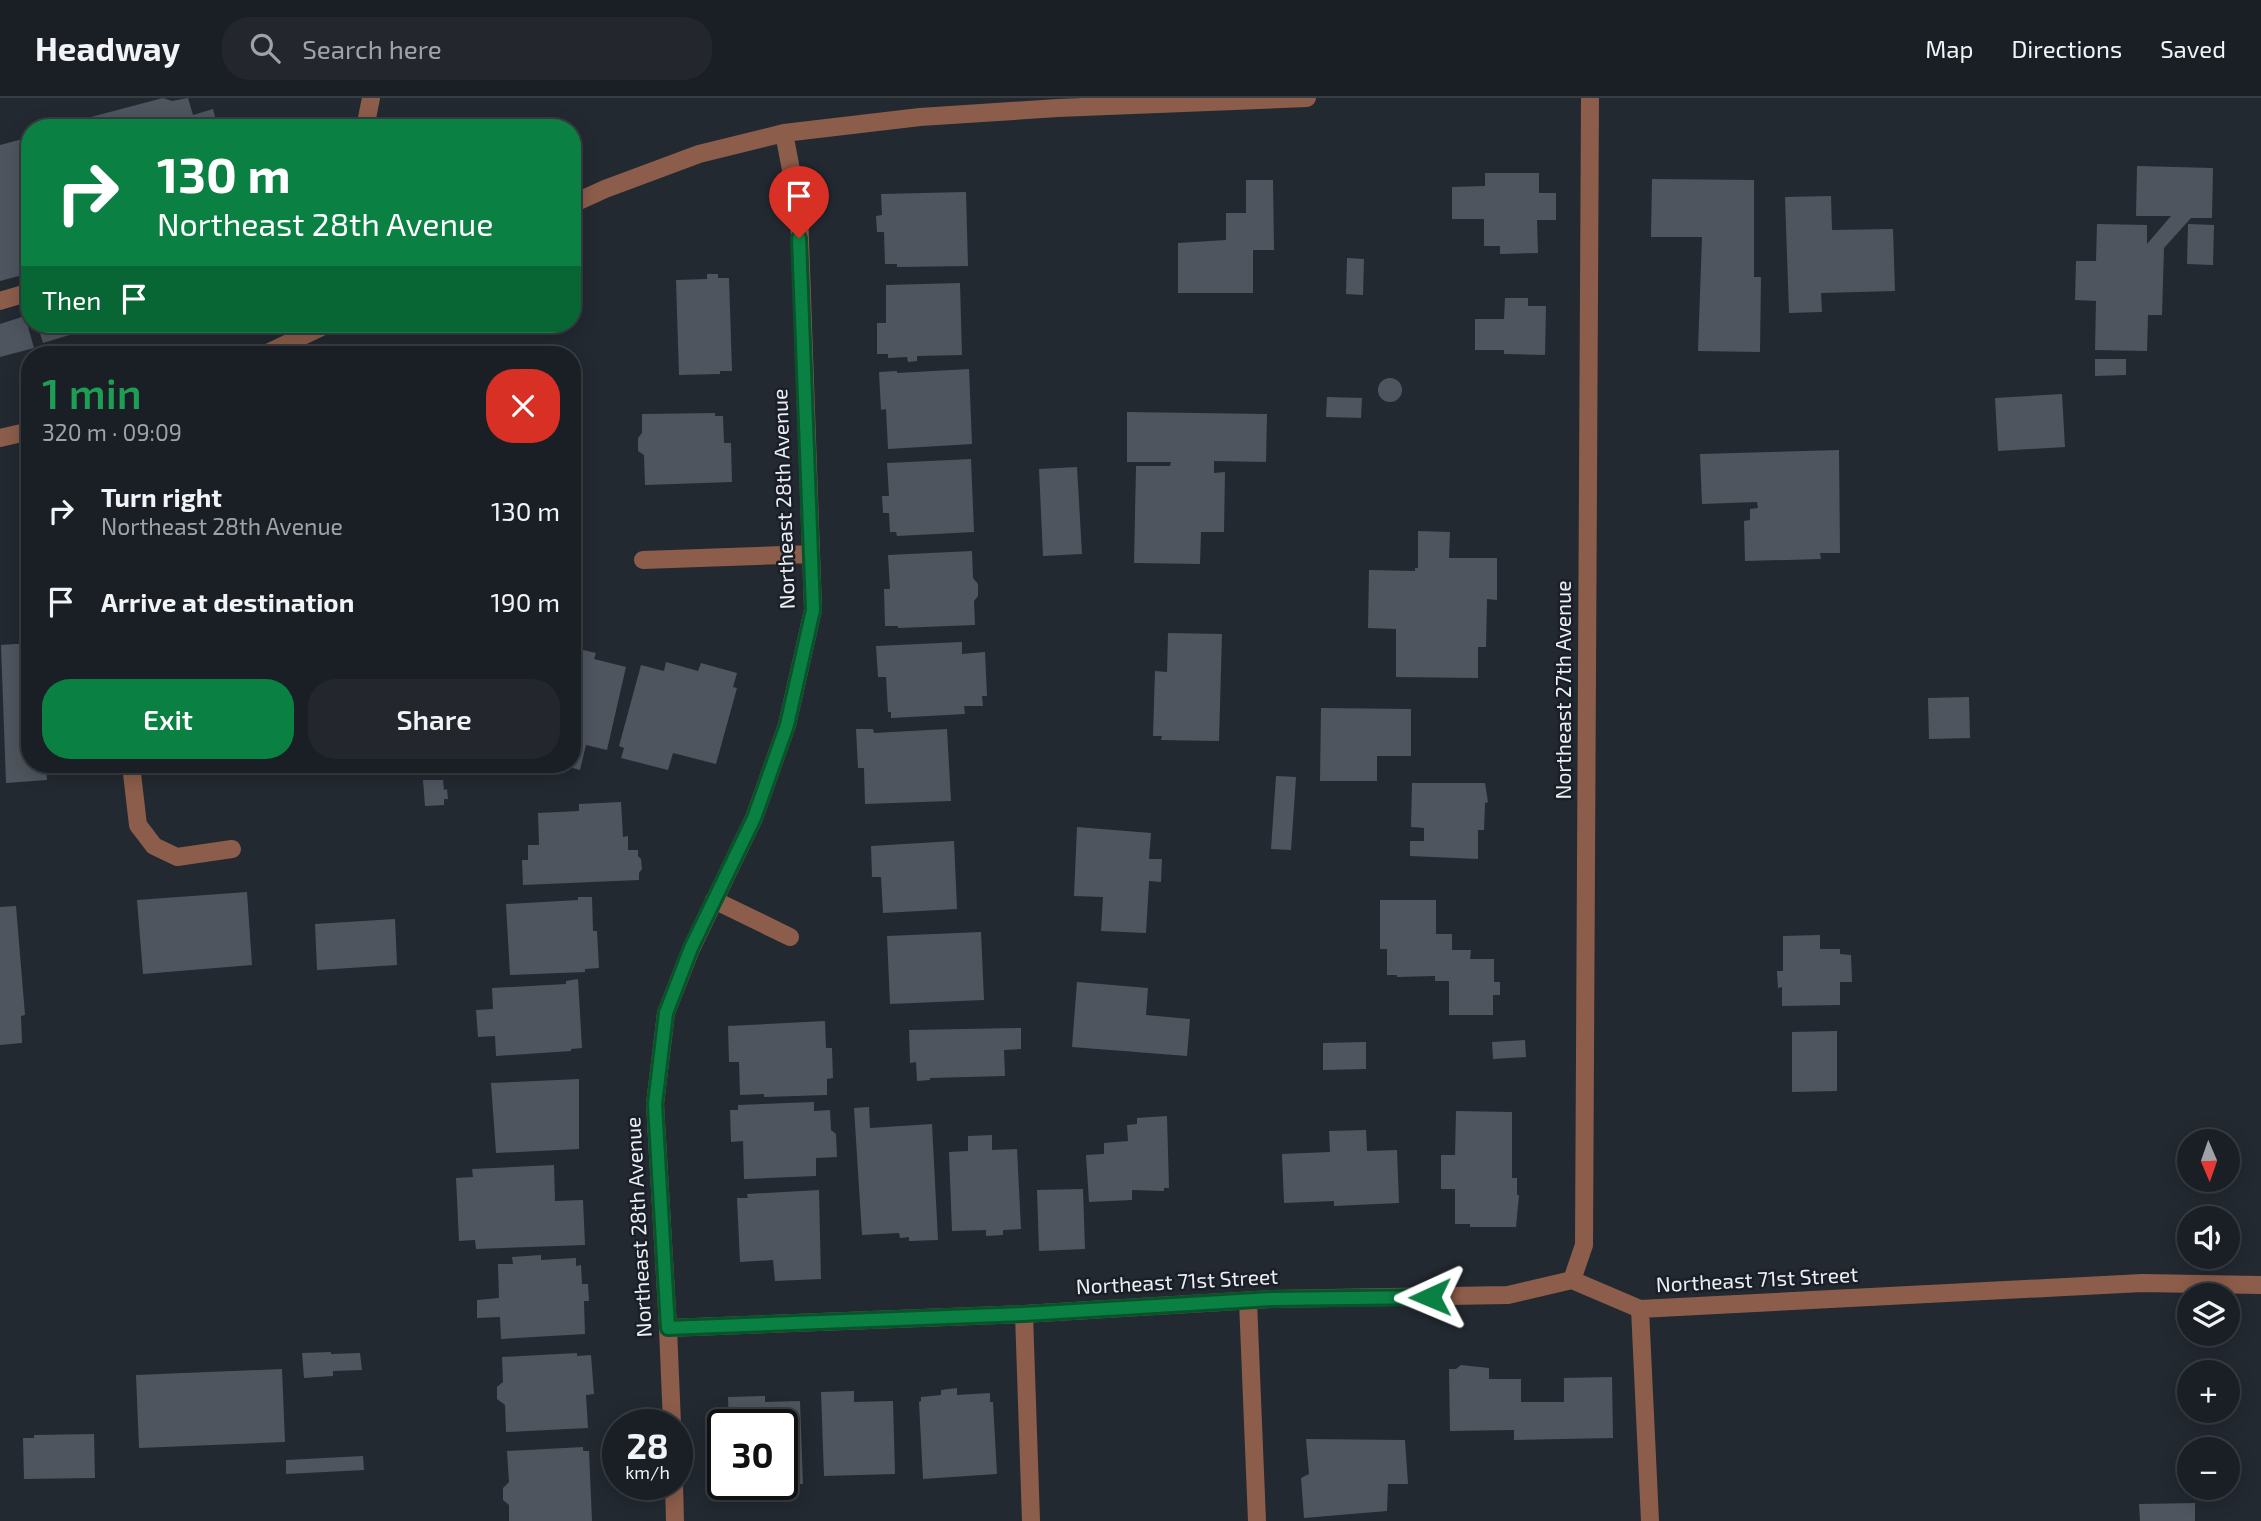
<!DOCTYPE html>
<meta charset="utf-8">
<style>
body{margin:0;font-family:"Exo 2",sans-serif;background:#23272d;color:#f1f3f6;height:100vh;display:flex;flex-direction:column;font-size:26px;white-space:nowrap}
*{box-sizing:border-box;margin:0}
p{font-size:23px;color:#9fa2a7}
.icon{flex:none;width:38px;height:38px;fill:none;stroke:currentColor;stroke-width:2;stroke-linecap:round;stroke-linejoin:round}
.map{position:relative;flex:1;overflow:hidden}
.drawer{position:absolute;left:21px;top:248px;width:560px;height:427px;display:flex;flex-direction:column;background:#1a1f25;border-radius:28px;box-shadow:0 4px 18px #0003,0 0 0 2px #383d42}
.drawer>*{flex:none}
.guide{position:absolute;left:21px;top:21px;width:560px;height:214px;border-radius:28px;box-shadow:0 4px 18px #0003,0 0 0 2px #383d42;background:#0b8043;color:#fff;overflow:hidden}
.needle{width:46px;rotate:178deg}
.controls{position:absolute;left:2177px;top:1031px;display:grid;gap:14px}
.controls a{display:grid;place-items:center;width:63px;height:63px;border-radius:50%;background:#1a1f25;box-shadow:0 4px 18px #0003,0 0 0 2px #383d42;font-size:35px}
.speed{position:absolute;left:602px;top:1311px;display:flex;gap:14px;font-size:35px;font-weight:700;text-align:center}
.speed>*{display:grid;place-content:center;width:91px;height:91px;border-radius:50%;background:#1a1f25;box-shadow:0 4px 18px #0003,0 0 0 2px #383d42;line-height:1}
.speed small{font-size:18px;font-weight:400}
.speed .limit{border:4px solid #111;border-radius:10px;background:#fff;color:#111}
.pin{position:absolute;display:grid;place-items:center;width:60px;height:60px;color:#fff;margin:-72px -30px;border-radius:50% 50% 50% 0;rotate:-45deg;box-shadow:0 0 7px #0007}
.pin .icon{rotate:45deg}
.me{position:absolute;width:77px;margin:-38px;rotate:269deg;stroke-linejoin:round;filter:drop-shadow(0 0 5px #0008)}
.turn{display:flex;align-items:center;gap:24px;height:147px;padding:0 21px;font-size:32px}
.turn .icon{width:91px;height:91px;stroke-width:2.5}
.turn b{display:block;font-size:49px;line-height:60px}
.then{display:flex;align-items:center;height:66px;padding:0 21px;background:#0003;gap:14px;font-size:26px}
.round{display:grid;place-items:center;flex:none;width:74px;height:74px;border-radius:28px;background:#23272d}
.overview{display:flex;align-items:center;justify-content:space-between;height:119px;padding:0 21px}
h1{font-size:42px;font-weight:600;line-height:52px;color:#1e9e55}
.button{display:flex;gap:14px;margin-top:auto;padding:14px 21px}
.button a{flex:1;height:80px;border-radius:28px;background:#0b8043;color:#fff;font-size:28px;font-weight:600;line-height:80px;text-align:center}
.button a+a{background:#23272d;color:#f1f3f6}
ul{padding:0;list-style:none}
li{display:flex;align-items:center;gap:21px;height:91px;padding:0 21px}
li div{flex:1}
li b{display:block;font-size:26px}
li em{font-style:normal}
header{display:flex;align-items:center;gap:42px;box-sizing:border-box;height:98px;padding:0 35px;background:#1a1f25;border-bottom:2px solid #383d42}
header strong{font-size:33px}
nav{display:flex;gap:38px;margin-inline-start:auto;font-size:24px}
.search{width:490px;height:63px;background:#23272d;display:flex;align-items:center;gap:18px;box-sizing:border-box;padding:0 24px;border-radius:28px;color:#9fa2a7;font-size:26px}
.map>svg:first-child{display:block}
</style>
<header>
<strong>Headway</strong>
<div class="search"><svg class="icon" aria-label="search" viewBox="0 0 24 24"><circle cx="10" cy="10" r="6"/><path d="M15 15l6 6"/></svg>Search here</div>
<nav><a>Map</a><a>Directions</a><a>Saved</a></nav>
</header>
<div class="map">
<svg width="2261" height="1423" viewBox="0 0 2261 1423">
<rect width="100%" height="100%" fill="#232931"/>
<!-- building -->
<path fill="#4f555e" d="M163,0l9,3 16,-3 5,17 20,-6 5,19h-153l22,-7v-3z
M30,39v136l-30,8v-136z
M2137,68l76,2 -1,50h-21l-27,30 -2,67h-14l-1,36 -52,-1 1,-49 -21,-1 1,-39h20l1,-37 50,1v19l24,-28h-35z
M1485,75h54v20h17v27h-19l1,33 -38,1v-8h-16v-27h-32v-32l33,-1z
M1652,81l102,1v97h7l-1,75 -62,-1 4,-114h-51z
M1246,82h27l1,70h-21v43h-75v-50l48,-3v-27h20z
M966,94l2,74 -71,1v-3h-12l-1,-32h-7l-1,-16 6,-1 -1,-21z
M1831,98l1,34 61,-1 2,62 -74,2 1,19 -33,1 -4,-116z
M2188,126l26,1 -1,40 -26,-1z
M1347,160l17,1 -1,36 -17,-1z
M707,176h11v4h11l3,93h-12v3l-41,1 -3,-95 31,-1z
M960,185l2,72 -45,1v5l-9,1 -1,-5 -19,1v-4h-11v-31h9v-38z
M1505,200h23v8h18l-1,49 -41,-1v-4h-29v-31h29z
M25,218l9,32 -34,9v-33z
M37,226h69l-63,19z
M2095,261h31v16l-31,1z
M969,271l3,75 -84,5 -2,-40 -5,1 -2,-38 18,-1v2z
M1378 292a12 12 0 1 1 24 0a12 12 0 1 1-24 0Z
M2062,296l3,53 -67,4 -3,-53z
M1327,299l35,1 -1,20 -35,-1z
M1127,314l140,2 -1,48 -52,-1v12l11,-1 -1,60h-23l-1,32 -66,-1 2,-97h34l1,-4h-44z
M715,315v3h8l1,27h7l1,39 -87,3 -1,-30 -6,-4v-13l4,-5v-19z
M1839,352l1,103h-20l1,6 -76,2 -1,-40 6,-1v-11l8,-1 -1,-6 -55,2 -2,-50z
M971,361l3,73 -77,4 -1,-4h-6l-1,-19h-6l-1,-17h7l-2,-33z
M1077,369l5,87 -39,2 -4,-87z
M1418,433l32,1 -1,26h48v42l-10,-1 -1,48h-8v31l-82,-1v-48l-28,-1 1,-58 46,1v-3h3z
M972,453l1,27 5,6v12l-4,5 1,24 -77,3v-2h-13l-1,-37h6l-2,-34z
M1168,535l54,1 -3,107 -58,-1 1,-4h-9l2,-65 12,1z
M962,544v12l23,-2 2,44h-5l1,10h-19l1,8 -74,4v-6h-3l-2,-35h-8l-2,-31z
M30,545v122h16l1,15 -41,3 -5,-138z
M579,551l17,4 -2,6 32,8 -19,83 -21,-5 -6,25 -15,-4 7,-1v-111l6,1z
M666,564l32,9 3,-8 36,10 -4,14 4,1 -21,76 -43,-11 -5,17 -47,-12 3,-10 -5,-2 22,-81 23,6z
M1969,599l1,41 -41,1 -1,-41z
M1321,610l90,1v47h-34v25h-57z
M856,631h17l1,4 73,-4 4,72 -86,3 -1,-36h-6z
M1276,678l20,1 -5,73 -20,-1z
M423,682h20l1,10 3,-1 1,10h-4v6l-19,1z
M1412,685h73l3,19 -3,1 -1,27h-6v29l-68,-3v-15h14v-13l-13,-1z
M621,704l2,35 5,-1v14h10v6l3,3 1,10 -3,4v7l-116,5 -1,-25h6v-15h11l-1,-32 41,-2v-7z
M1077,729l74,6 -2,26h13l-1,23 -12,-1 -3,52 -45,-2 2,-34 -29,-1z
M954,743l3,68 -74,4 -2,-36h-9l-1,-31z
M247,794l5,73 -109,9 -6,-74z
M578,799h14l1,34h4l2,37 -14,1v3l-75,3 -4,-71 72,-4z
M1380,802h56v34h16v16h19l-1,9h24v23h6v13h-7v20h-44v-34h-14v-5l-38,1v-2h-10v-26h-7z
M16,808l9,109 -4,1 1,27 -22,2v-138z
M395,821l2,46 -80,5 -2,-46z
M981,834l3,68 -94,4 -3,-68z
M1820,837v14h20v5l11,1 1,27h-12v23l-58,1v-19l-4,1 -1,-17h6v-35z
M578,881l4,69 -11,1v2l-75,5 -1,-20 -17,1 -2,-27 17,-1 -1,-21 74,-4v-3z
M1077,884l71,6 -2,27 44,4 -3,37 -115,-9z
M825,923l1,27h6l1,30 -6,1v16l-63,2v-3l-24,1 -1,-33h-10l-1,-36z
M1021,930v21l-17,1 1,26 -75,2v2l-13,1 -1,-19 -6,1 -1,-33z
M1837,933v60l-45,1v-60z
M1525,942l1,17 -33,2 -1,-17z
M1366,944v27l-43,1v-27z
M579,981v70l-83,4 -5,-70z
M814,1004v9l16,-1 1,20 5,4 1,23 -21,1v18l-72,3 -1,-38 -12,1 -1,-32h8v-5z
M869,1009l1,21 62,-4 6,116 -29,1v-4l-9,1 -1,-5 -37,2 -8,-127z
M1456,1013l56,1v66h5v17h2l-3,32h-46v-3h-15v-35h-14v-34h14z
M1167,1018l2,72h-5v3l-32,-1v10l-43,2 -3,-47 18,-1v-11l24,-2 -1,-16 10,-1v-6z
M1366,1032l1,21 30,-1 2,53 -65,3v-5l-50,2 -2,-49 48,-2 -1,-21z
M992,1037v15l25,-1 4,80 -18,1v5l-17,1v-6l-34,1 -3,-79 19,-1v-15z
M554,1067l1,36 28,-1 2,45 -109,4 -1,-9 -16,1 -3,-63 17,-1 -1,-8z
M1083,1091l2,60 -46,2 -2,-61z
M819,1092l2,89 -46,2 -2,-21 -33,2 -3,-64h11l-1,-4z
M541,1157v5l35,-2v8l5,-1 1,19h6l1,17h-5l1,33 -84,5 -1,-22 -23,1v-18l22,-2 -1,-34h15l-1,-7z
M331,1254v2l29,-1 2,17 -29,1v5l-29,2 -2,-25z
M577,1255v3l14,-1 3,39 -8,1 2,33 -82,4 -1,-27 -8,-6v-12l6,-5 -1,-25z
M1461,1267l28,3v11h32v23h43v-24l48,-1 1,61 -99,2v-10l-64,1 -1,-62h7z
M282,1271l3,73 -146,6 -3,-73z
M957,1290v7l33,-2v9h3l4,72 -74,5 -4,-77 2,-1v-4l20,-2v-5z
M854,1293v11l39,-1 2,73 -71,2 -3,-84z
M765,1298v6l35,-1 3,83 -21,1v-61h-53l-1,-27z
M94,1336l1,44 -71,1 -1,-41h11v-3z
M1306,1341l99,1 3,44h-20l-1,27 -83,7 -3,-40 8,-4z
M583,1349v4h6l3,70h-83v-16l-6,-5v-12l6,-6 -2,-31z
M363,1358l1,14 -78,4v-14z
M2195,1405v18h-55l-1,-17z"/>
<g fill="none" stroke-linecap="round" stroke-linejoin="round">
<!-- minor -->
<path stroke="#8c5d4a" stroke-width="18" d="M365,30l6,-30
M572,106l33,-15 94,-35 85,-21 136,-16 138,-9 249,-10
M0,203l30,-9
M263,257l65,-31
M0,340l30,-7
M643,462l167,-6
M131,667l7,60 16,21 23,11 55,-8
M714,802l76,37
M1572,1182l12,-35 6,-1147
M1248,1203l9,220
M1640,1211l10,212
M1024,1216l7,207
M668,1230l356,-14 248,-15 236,-4 64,-15 68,29 502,-26 119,2
M672,1326l-4,-96 -13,-224 11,-91 25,-64 63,-131 33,-93 26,-115 -14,-398 -15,-79
M674,1386l1,37"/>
</g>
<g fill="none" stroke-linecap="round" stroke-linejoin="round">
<defs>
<path id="route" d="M799,140l14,372 -26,115 -33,93 -63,130 -25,65 -11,91 13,224 356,-14 248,-15 158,-2"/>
</defs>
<!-- route casing -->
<use href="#route" stroke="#07532c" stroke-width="18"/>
<!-- route -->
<use href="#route" stroke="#0b8043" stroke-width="12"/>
</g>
<g text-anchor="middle" stroke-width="5" stroke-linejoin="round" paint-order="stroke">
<!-- street labels -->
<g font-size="21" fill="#ebeff4" stroke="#1a1f27">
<text transform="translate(784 401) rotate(-92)" y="7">Northeast 28th Avenue</text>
<text transform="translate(1564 592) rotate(-90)" y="7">Northeast 27th Avenue</text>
<text transform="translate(639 1129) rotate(-93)" y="7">Northeast 28th Avenue</text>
<text transform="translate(1757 1182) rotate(-3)" y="7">Northeast 71st Street</text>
<text transform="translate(1177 1184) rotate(-3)" y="7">Northeast 71st Street</text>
</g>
</g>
</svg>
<div class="controls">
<a><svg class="needle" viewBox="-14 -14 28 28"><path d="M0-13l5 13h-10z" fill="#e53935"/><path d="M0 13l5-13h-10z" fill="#9fa2a7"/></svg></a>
<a><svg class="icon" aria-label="sound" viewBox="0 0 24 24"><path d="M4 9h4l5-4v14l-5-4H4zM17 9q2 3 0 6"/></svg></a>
<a><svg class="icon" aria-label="layers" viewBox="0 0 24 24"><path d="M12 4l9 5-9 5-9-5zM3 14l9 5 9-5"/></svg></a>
<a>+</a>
<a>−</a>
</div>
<div class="speed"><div>28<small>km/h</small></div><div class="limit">30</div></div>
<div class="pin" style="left:799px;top:140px;background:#d93025"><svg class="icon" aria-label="arrive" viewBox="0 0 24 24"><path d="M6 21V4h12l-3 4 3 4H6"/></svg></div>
<svg class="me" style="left:1430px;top:1199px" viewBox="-20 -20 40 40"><path d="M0-17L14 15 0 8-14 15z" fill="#0b8043" stroke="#fff" stroke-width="4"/></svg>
<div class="guide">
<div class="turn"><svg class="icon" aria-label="right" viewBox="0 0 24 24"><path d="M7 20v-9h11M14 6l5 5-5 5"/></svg><div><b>130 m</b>Northeast 28th Avenue</div></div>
<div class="then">Then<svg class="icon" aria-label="arrive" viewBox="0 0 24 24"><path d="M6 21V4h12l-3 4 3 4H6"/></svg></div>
</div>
<section class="drawer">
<div class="overview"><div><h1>1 min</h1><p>320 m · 09:09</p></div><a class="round" style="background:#d93025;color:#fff"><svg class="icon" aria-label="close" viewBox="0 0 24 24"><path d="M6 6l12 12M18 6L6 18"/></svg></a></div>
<ul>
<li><svg class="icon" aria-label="right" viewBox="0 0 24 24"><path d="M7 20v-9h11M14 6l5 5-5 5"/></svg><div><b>Turn right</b><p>Northeast 28th Avenue</p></div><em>130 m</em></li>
<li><svg class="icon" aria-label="arrive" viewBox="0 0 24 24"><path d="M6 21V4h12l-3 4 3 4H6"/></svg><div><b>Arrive at destination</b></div><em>190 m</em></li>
</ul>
<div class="button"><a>Exit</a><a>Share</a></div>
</section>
</div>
